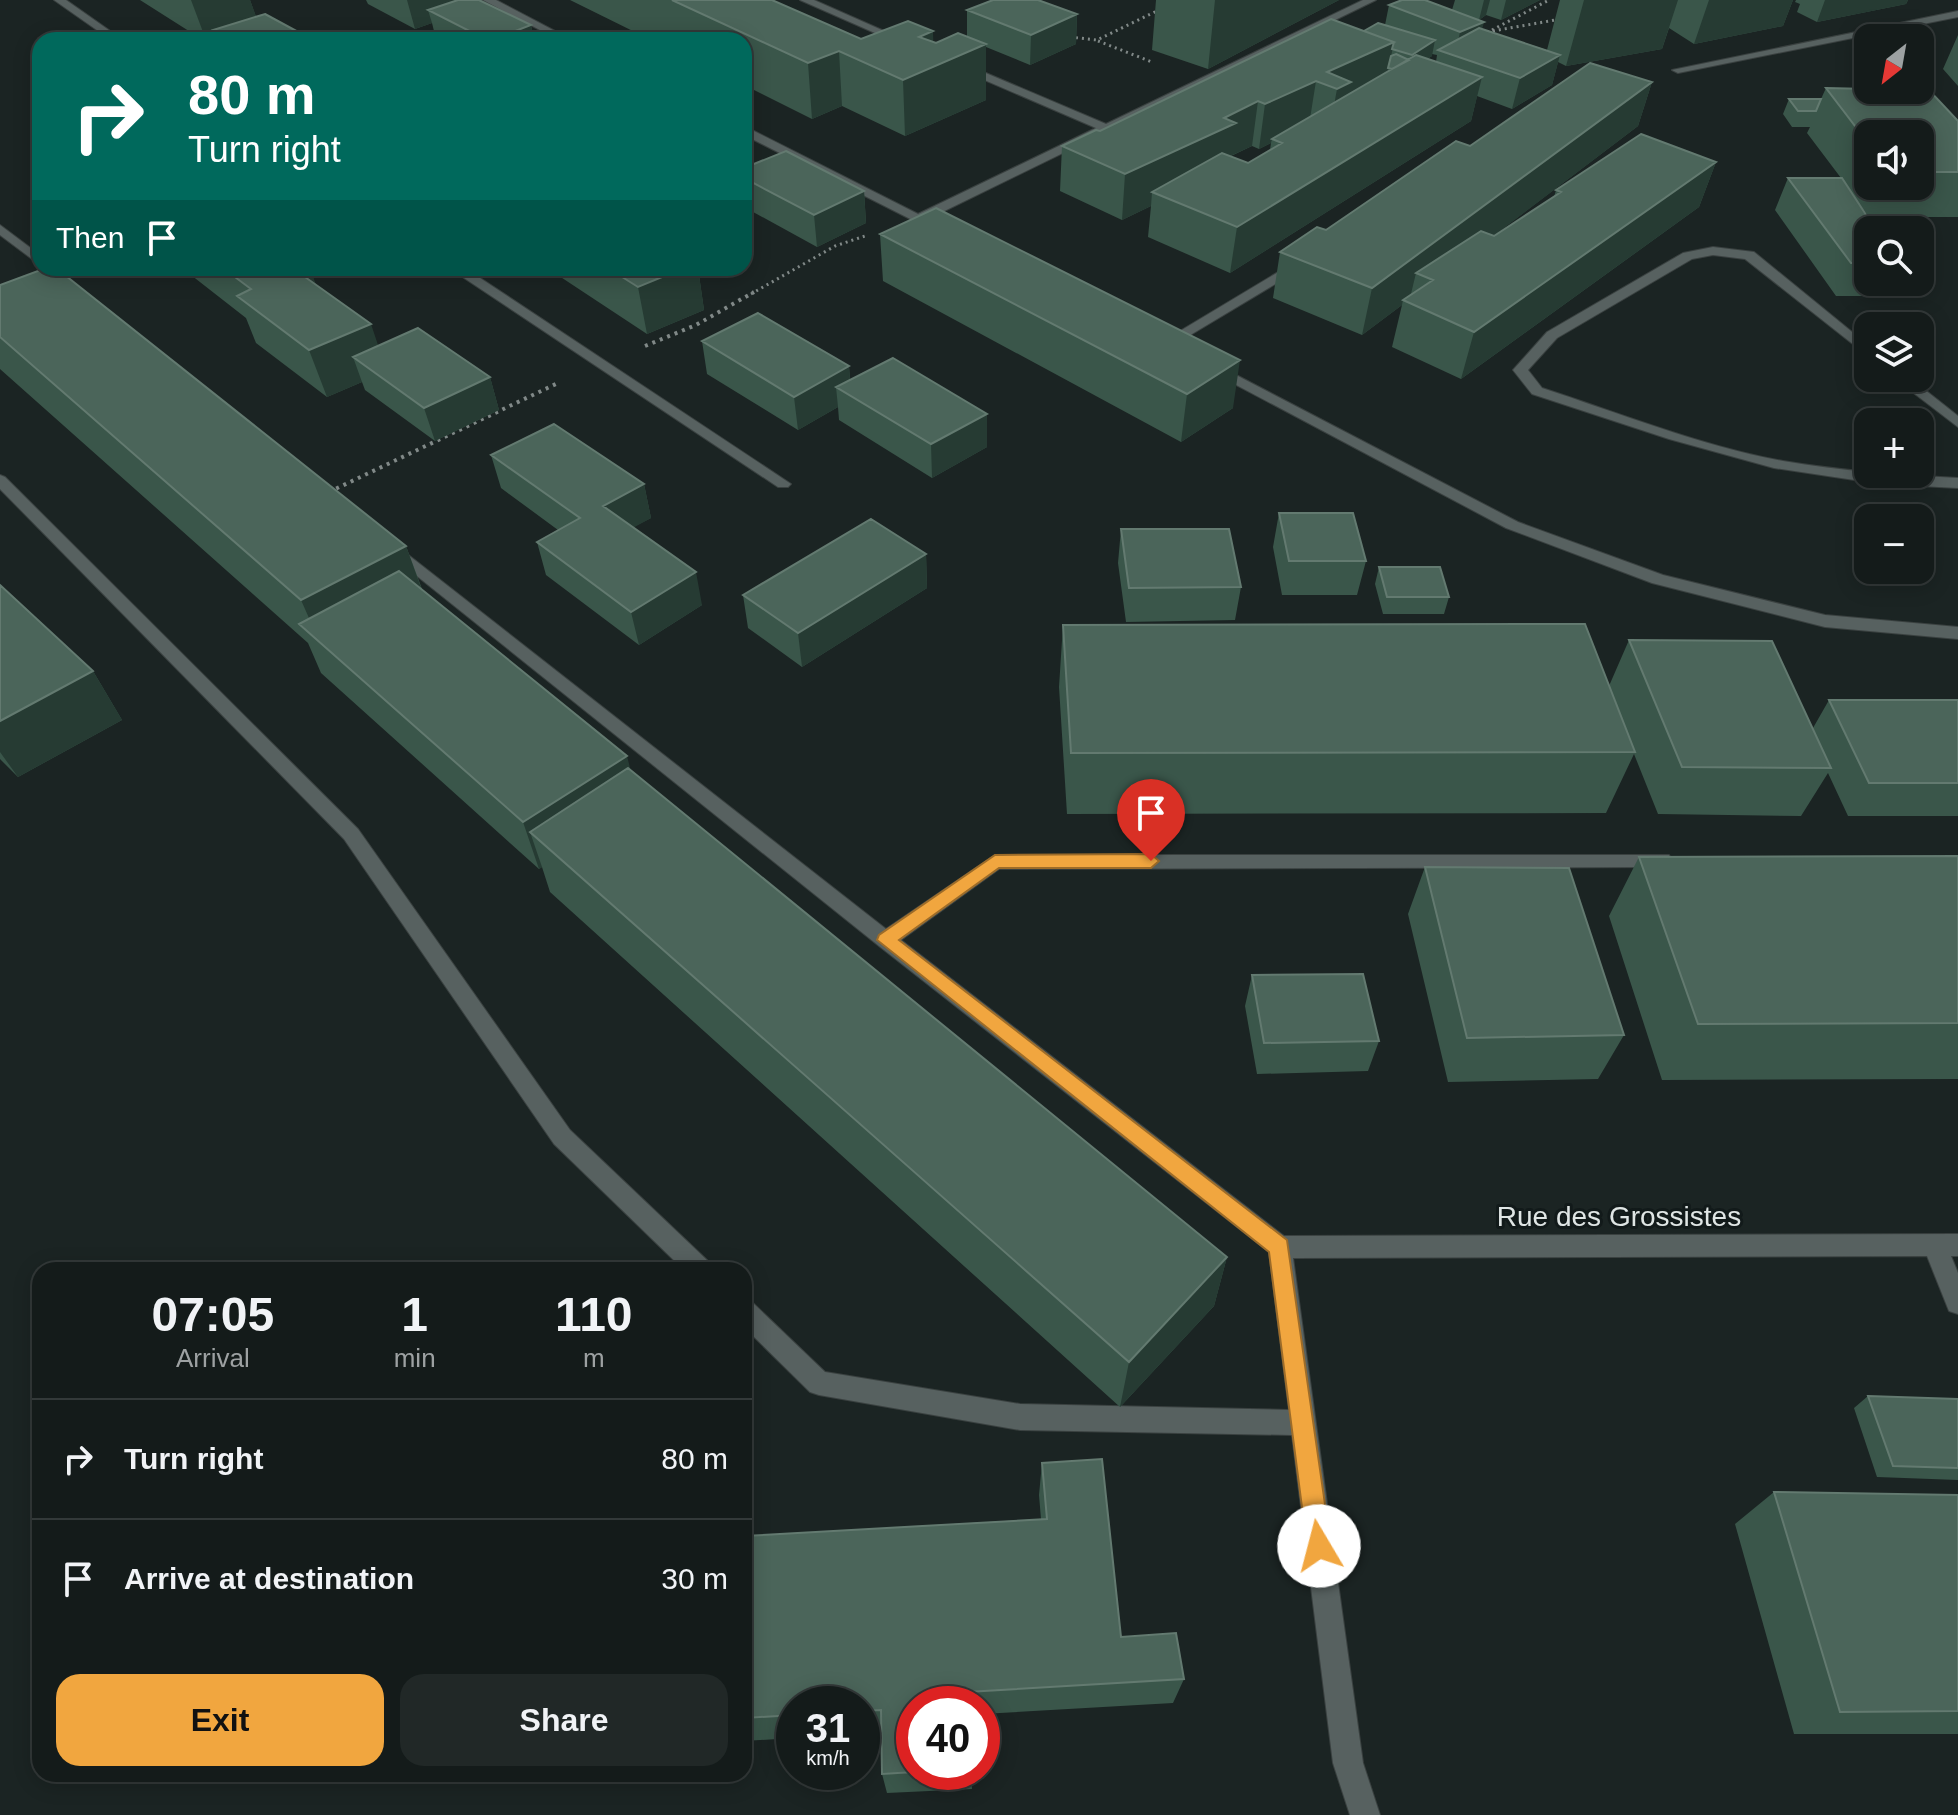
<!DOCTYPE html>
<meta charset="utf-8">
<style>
body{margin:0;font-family:Helvetica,sans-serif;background:#212827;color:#f1f3f6;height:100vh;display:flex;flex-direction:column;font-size:30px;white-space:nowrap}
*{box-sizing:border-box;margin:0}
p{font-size:26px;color:#9da1a2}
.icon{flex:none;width:44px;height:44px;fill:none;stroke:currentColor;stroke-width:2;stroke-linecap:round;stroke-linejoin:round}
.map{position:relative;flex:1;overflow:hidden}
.drawer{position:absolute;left:32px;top:1262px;width:720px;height:520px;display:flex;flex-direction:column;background:#141b1a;border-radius:24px;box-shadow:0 4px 20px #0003,0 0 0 2px #333939}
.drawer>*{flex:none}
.guide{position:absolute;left:32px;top:32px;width:720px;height:244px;border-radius:24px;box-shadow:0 4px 20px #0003,0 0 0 2px #333939;background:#00695c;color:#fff;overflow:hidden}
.needle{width:52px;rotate:211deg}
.tools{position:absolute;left:1854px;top:24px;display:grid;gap:16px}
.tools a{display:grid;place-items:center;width:80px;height:80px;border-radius:16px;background:#141b1a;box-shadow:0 4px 20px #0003,0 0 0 2px #333939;font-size:40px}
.speed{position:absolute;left:776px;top:1686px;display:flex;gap:16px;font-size:40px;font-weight:700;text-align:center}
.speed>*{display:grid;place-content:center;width:104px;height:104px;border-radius:50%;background:#141b1a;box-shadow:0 4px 20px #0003,0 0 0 2px #333939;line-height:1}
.speed small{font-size:20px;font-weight:400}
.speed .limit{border:12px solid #d22;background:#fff;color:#111}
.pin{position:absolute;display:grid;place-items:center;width:68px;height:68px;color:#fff;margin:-82px -34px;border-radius:50% 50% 50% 0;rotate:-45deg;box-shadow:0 0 8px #0007}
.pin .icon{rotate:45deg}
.me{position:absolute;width:88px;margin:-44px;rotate:352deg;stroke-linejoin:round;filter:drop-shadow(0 0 6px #0008)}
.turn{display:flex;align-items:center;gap:28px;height:168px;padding:0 24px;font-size:36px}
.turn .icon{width:104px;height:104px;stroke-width:2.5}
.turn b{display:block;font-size:56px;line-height:68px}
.then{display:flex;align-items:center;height:76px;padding:0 24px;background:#0003;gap:16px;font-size:30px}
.eta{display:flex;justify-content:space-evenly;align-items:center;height:136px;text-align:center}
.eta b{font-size:48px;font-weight:800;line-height:56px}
.cta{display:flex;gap:16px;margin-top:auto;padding:16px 24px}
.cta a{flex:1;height:92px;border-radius:24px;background:#f1a63f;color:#111;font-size:32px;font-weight:800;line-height:92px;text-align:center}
.cta a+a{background:#212827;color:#f1f3f6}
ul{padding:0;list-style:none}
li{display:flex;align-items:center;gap:24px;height:120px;padding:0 24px;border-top:2px solid #333939}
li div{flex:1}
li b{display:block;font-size:30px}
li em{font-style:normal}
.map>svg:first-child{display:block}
</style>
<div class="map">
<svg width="1958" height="1815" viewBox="0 0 1958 1815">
<rect width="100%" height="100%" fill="#1b2423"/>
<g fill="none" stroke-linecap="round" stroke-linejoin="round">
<defs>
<path id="minor" d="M54,0h12l57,40h-12z
M483,0h13l76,40h-13z
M800,0h14l95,42 -9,2z
M1363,0h13l-448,219 18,11 -6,4 -196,-99v-9l4,2 170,86 178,-86 -137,-59v-4h8l139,59z
M1958,11v6l-280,56 -6,-3z
M0,225l40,30v10l-40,-30z
M1713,247l41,5 114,93v11l-123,-97 -32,-4 -21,4 -135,79 -29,32 14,18c77,25 162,59 241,73 59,10 115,14 175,17v10l-77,-4 -107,-16 -105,-29 -137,-45 -19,-24 34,-38 136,-79z
M1295,262l12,3 -135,81 -12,-3z
M449,268h16l326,216 -3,3h-10z
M1215,364l303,158 145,53 162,40 133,12v12l-133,-12 -173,-44 -146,-55 -296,-157v-6z
M1894,378h16l48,38v11z
M0,475l5,2 353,352 212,301 139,132 4,8h-29l-130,-126 -210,-305 -344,-350z
M393,543l493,386 109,-74h674l3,5 -3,5 -7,2 -663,2 -98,71 383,296 674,-2v22h-7l7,17v41l-9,-3 -22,-55 -634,2 70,505 17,52h-30l-17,-52 -41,-328 -272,-5 -201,-35 -9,-3 -66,-65v-27l9,3 72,69 195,32 269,6 -20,-158 -390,-306 -492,-394 -2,-4z"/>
</defs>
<!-- minor casing -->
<use href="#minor" stroke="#3a4140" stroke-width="2"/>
<!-- path-far1 -->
<path stroke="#818988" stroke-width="3" stroke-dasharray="2 4" stroke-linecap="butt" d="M1492,30l57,-30
M1487,32l74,-13
M1070,37l27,3 64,-31
M1098,41l54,21
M751,294l84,-48 33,-11"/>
<!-- path -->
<path stroke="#818988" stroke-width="4" stroke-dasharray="3 5" stroke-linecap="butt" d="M645,346l51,-21 58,-33
M329,492l229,-109"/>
<!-- minor -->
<use href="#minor" fill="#576160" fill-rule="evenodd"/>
</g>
<!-- wall -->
<path fill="#3a564a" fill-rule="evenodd" d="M140,0h110l6,17 57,23h-110z
M366,0h113l52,25 3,15h-96l-2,-1 -4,-16 -17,6 -47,-25z
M570,0h202l89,39 72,-8v11l3,1 31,-6v-27l110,4 -1,30 -46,21 -44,-18v53l-81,36 -63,-30 -30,13 -68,-34v-45h-93z
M1156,0h183l-131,69 -56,-19z
M1455,0h85l-39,20 -15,-5 -7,5 3,9 65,21 13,-50h233l-10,26 -89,18 -25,-16 -7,21 -96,17 -8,-4 -6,23 -40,24 -35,-13 -6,25 -241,152 -82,-36 3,-31 -29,14 -62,-29 2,-45 302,-115 21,-6 4,-20 63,5zM1432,54l5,1 -1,7 -9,-3 5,-3zM1271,143l-1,7 -22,13 -17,-7 21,-10 7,3z
M1796,0h112l-2,4 -89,18 -20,-10 3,-8 -5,-2z
M1958,35v51l-15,-17z
M1652,82l-14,44 -145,110 61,-39 2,-7 160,-28 -17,45 -238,172 -69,-32 10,-42 -40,30 -89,-37 7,-46 46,-22 144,-84z
M1826,88l132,33v96h-89l-22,-30 21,43v52h21l-6,14h-47l-61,-86 13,-32h53l-34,-45 3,-6h-18l-9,-13 6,-15h32zM1868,134h52v52h-52z
M744,168l120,23 2,32 -49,24 -73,-40z
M880,234l353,174 -52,34 -298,-161z
M182,268h128l5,16 63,61 112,32 9,33 -64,31 -70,-51 -3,-8 -35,15 -71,-54 -10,-25z
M547,268h151l6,42 -57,24z
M0,285l406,261 16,43 209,181 596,487 -13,49 -94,101 -570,-515 -8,-25 -3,2 -218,-196 -13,-30 -308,-274z
M702,341l147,25 1,14 137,34v33l-55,31 -93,-58 -1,-13 -40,23 -91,-56z
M491,455l153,29 7,34 -18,9 69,78 -63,40 -93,-70 -9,-33 21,-12 -57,-42z
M1279,513l87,48 -9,34h-75l-9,-48z
M1121,529l120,58 -6,33 -109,2 -8,-59z
M926,554l1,34 -125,79 -54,-39 -5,-33z
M1379,567l70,30 -5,17h-61l-8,-30z
M0,585l93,86 29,49 -104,57 -18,-18z
M1063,625l546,61 20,-46 184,88 16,-28h129v116h-110l-20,-43 -27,43 -143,-2 -24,-60 -28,59 -539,1 -8,-127z
M1958,856v223l-296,1 -53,-164 30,-59z
M1425,867l199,168 -26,44 -150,3 -40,-168z
M1252,975l127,66 -11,30 -111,3 -12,-68z
M1868,1396l90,3v81l-81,-3 -23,-69z
M1042,1463l79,174 63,42 -11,24 -191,11v-10h-68v68h57l1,17 -85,4 -5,-19v-41l-20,1v-30h-68v34l-50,3v-205l297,-17 -2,-24z
M1774,1492l184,3v239h-164l-59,-210z"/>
<!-- shaded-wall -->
<path fill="#263b33" d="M191,0h59l10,27 -47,3 3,10h-10z
M407,0h50l-29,10 4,13 -17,6z
M1215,0h124l-131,69z
M1484,0h6l-4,15 -7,5z
M1506,0h34l-39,20z
M1584,0h94l-16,49 -96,17z
M1709,0h84l-10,26 -89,18z
M1825,0h83l-2,4 -89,18z
M1077,14l-1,30 -46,21 1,-30z
M1484,22l-7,29 -22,5 5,-24z
M531,25l3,15h-42z
M933,31l1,36 52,-23v56l-81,36 -2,-56 16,-43z
M1435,40l-3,16 -24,14 4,-15z
M1394,42l-9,44 -56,47 8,-44 -10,-17z
M839,51l3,55 -30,13 -4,-56z
M1560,55l-8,30 -40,24 8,-31z
M1482,77l-11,44 -241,152 7,-46z
M1316,81l-7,44 -37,14 -1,4 -12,6 6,-45z
M1652,82l-14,44 -205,156v-2l-17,-7 -6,25 -7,2 -1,5 -40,30 10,-47z
M1258,101l-6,45 -100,46 -1,14 -29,14 3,-46 99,-56z
M1716,162l-17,45 -238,172 13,-47z
M864,191l2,32 -49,24 -3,-32z
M306,268h4l16,45 -28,-41z
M684,268h14l6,42 -57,24 -9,-47z
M371,324l16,48 -34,-15 9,25 -35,15 -18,-47z
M1240,360l-7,48 -52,34 6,-48z
M849,366l2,30 -15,-9 2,20 -40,23 -4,-33z
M490,377l9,33 -64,31 -11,-33z
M987,414v33l-55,31 -1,-34z
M644,484l7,34 -40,22 -8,-34z
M406,546l22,61 -108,36 -19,-43z
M926,554l1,34 -125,79 -4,-34z
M696,572l6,33 -63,40 -8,-33z
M93,671l29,49 -104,57 -18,-25v-31z
M627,756l12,47 -109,29 12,35 -3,2 -16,-47z
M1227,1257l-13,49 -94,101 9,-45z"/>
<!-- building -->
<path fill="#4b655a" stroke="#637a70" stroke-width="2" d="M458,0h21l52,25 -39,15h-5l-59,-30z
M672,0h100l89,39 47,-18 25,10 -14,6 17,6 22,-10 28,11 -83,36 -64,-29 -31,12z
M993,0h45l39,14 -46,21 -64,-25z
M1402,0h23l59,22 -24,10 -71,-27z
M265,14l48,26h-83l-17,-10z
M1331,19l63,23 -67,30 24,10 -14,7 -21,-8 -51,23 -7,-3 -34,17 12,5 -111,51 -63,-28 34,-16 4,1z
M1378,23l57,17 -23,15 -20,-6 2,-7 -30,-11z
M1479,28l81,27 -40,23 -82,-28z
M1396,54l13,6 -17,9 -4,-1 3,-12z
M1416,55l66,22 -245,150 -85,-35 70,-39 26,10 34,-20 -10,-4z
M1590,63l62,19 -280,206 -92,-36 37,-25 9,3 130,-89 14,5z
M1826,88l42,1v1l60,-1 30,32v51h-38v-38h-52v9z
M1789,99h32l-5,12h-18z
M1641,134l75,28 -242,170 -71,-32 30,-20 -17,-7 65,-42 13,5 67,-44 -5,-2z
M786,151l78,40 -50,24 -70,-37v-10z
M1788,178h54l34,52h-8v33h-17z
M936,208l304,152 -53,34 -307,-160z
M46,268h10l350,278 -105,54 -301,-263v-52z
M223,268h83l-8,4 73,52 -62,26 -72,-54 14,-7z
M608,268h76l-46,19z
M758,313l91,53 -55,31 -92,-56z
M418,328l72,49 -66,31 -71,-51z
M893,358l94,56 -56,30 -95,-57z
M554,424l90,60 -41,22 93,66 -65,40 -94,-70 43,-24 -89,-63z
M1279,513h74l13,48h-77z
M871,519l55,35 -128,79 -55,-38z
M1121,529h108l12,58 -112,1z
M1379,567h61l9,30h-62z
M399,571l228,185 -104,66 -224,-198z
M0,585l93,86 -93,50z
M1585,624l50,128 -564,1 -8,-128z
M1629,640l143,1 59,127 -149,-1z
M1829,700h129v83h-89z
M628,768l599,489 -98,105 -599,-530z
M1958,856v167l-260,1 -59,-167z
M1425,867l144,1 55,167 -157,3z
M1363,974l16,67 -115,2 -12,-68z
M1868,1396l90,3v69l-65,-2z
M1102,1459l19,178 55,-4 8,46 -217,13 1,12h-54v68l-32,2 -1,-64 -19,1v-7h-68v11l-50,3v-182l303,-17 -5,-56z
M1774,1492l184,3v216l-118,1z"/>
<!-- route -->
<path fill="#f1a63f" stroke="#9d6c29" stroke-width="2" d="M1151,854l8,7 -8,7h-152l-100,72 388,300 44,306 -3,9 -9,4 -9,-4 -3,-9 -38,-294 -392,-312 2,-5 116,-80z"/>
<g text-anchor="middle" stroke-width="6" stroke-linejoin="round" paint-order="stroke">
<!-- street labels -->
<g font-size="28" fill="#e0e6e5" stroke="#121a1a">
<text x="1619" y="1226">Rue des Grossistes</text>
</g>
</g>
</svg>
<div class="tools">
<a><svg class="needle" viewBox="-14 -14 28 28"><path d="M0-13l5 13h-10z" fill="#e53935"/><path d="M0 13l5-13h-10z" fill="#9da1a2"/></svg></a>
<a><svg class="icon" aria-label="sound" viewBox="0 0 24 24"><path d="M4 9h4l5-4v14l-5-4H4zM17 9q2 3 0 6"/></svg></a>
<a><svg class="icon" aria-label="search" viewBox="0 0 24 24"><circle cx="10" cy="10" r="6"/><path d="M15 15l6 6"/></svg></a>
<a><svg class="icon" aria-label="layers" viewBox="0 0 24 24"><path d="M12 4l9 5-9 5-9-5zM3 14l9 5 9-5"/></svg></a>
<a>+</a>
<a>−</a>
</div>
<div class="speed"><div>31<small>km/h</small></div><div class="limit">40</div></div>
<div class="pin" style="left:1151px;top:861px;background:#d93025"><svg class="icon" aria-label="arrive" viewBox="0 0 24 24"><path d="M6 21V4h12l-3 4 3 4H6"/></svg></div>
<svg class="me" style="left:1319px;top:1546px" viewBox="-20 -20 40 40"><circle r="19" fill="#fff"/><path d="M0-13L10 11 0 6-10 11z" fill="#f1a63f"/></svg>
<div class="guide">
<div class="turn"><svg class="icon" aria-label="right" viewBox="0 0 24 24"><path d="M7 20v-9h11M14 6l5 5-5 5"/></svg><div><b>80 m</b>Turn right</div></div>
<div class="then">Then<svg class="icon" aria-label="arrive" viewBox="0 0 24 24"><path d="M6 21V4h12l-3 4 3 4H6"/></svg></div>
</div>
<section class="drawer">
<div class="eta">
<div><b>07:05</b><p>Arrival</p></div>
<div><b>1</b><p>min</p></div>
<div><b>110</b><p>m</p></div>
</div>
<ul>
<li><svg class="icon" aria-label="right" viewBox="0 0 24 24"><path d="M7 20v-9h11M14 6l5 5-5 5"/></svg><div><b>Turn right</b></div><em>80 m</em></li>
<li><svg class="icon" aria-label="arrive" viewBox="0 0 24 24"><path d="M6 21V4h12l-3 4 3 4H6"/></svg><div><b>Arrive at destination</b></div><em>30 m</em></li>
</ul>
<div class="cta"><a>Exit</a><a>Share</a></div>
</section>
</div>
